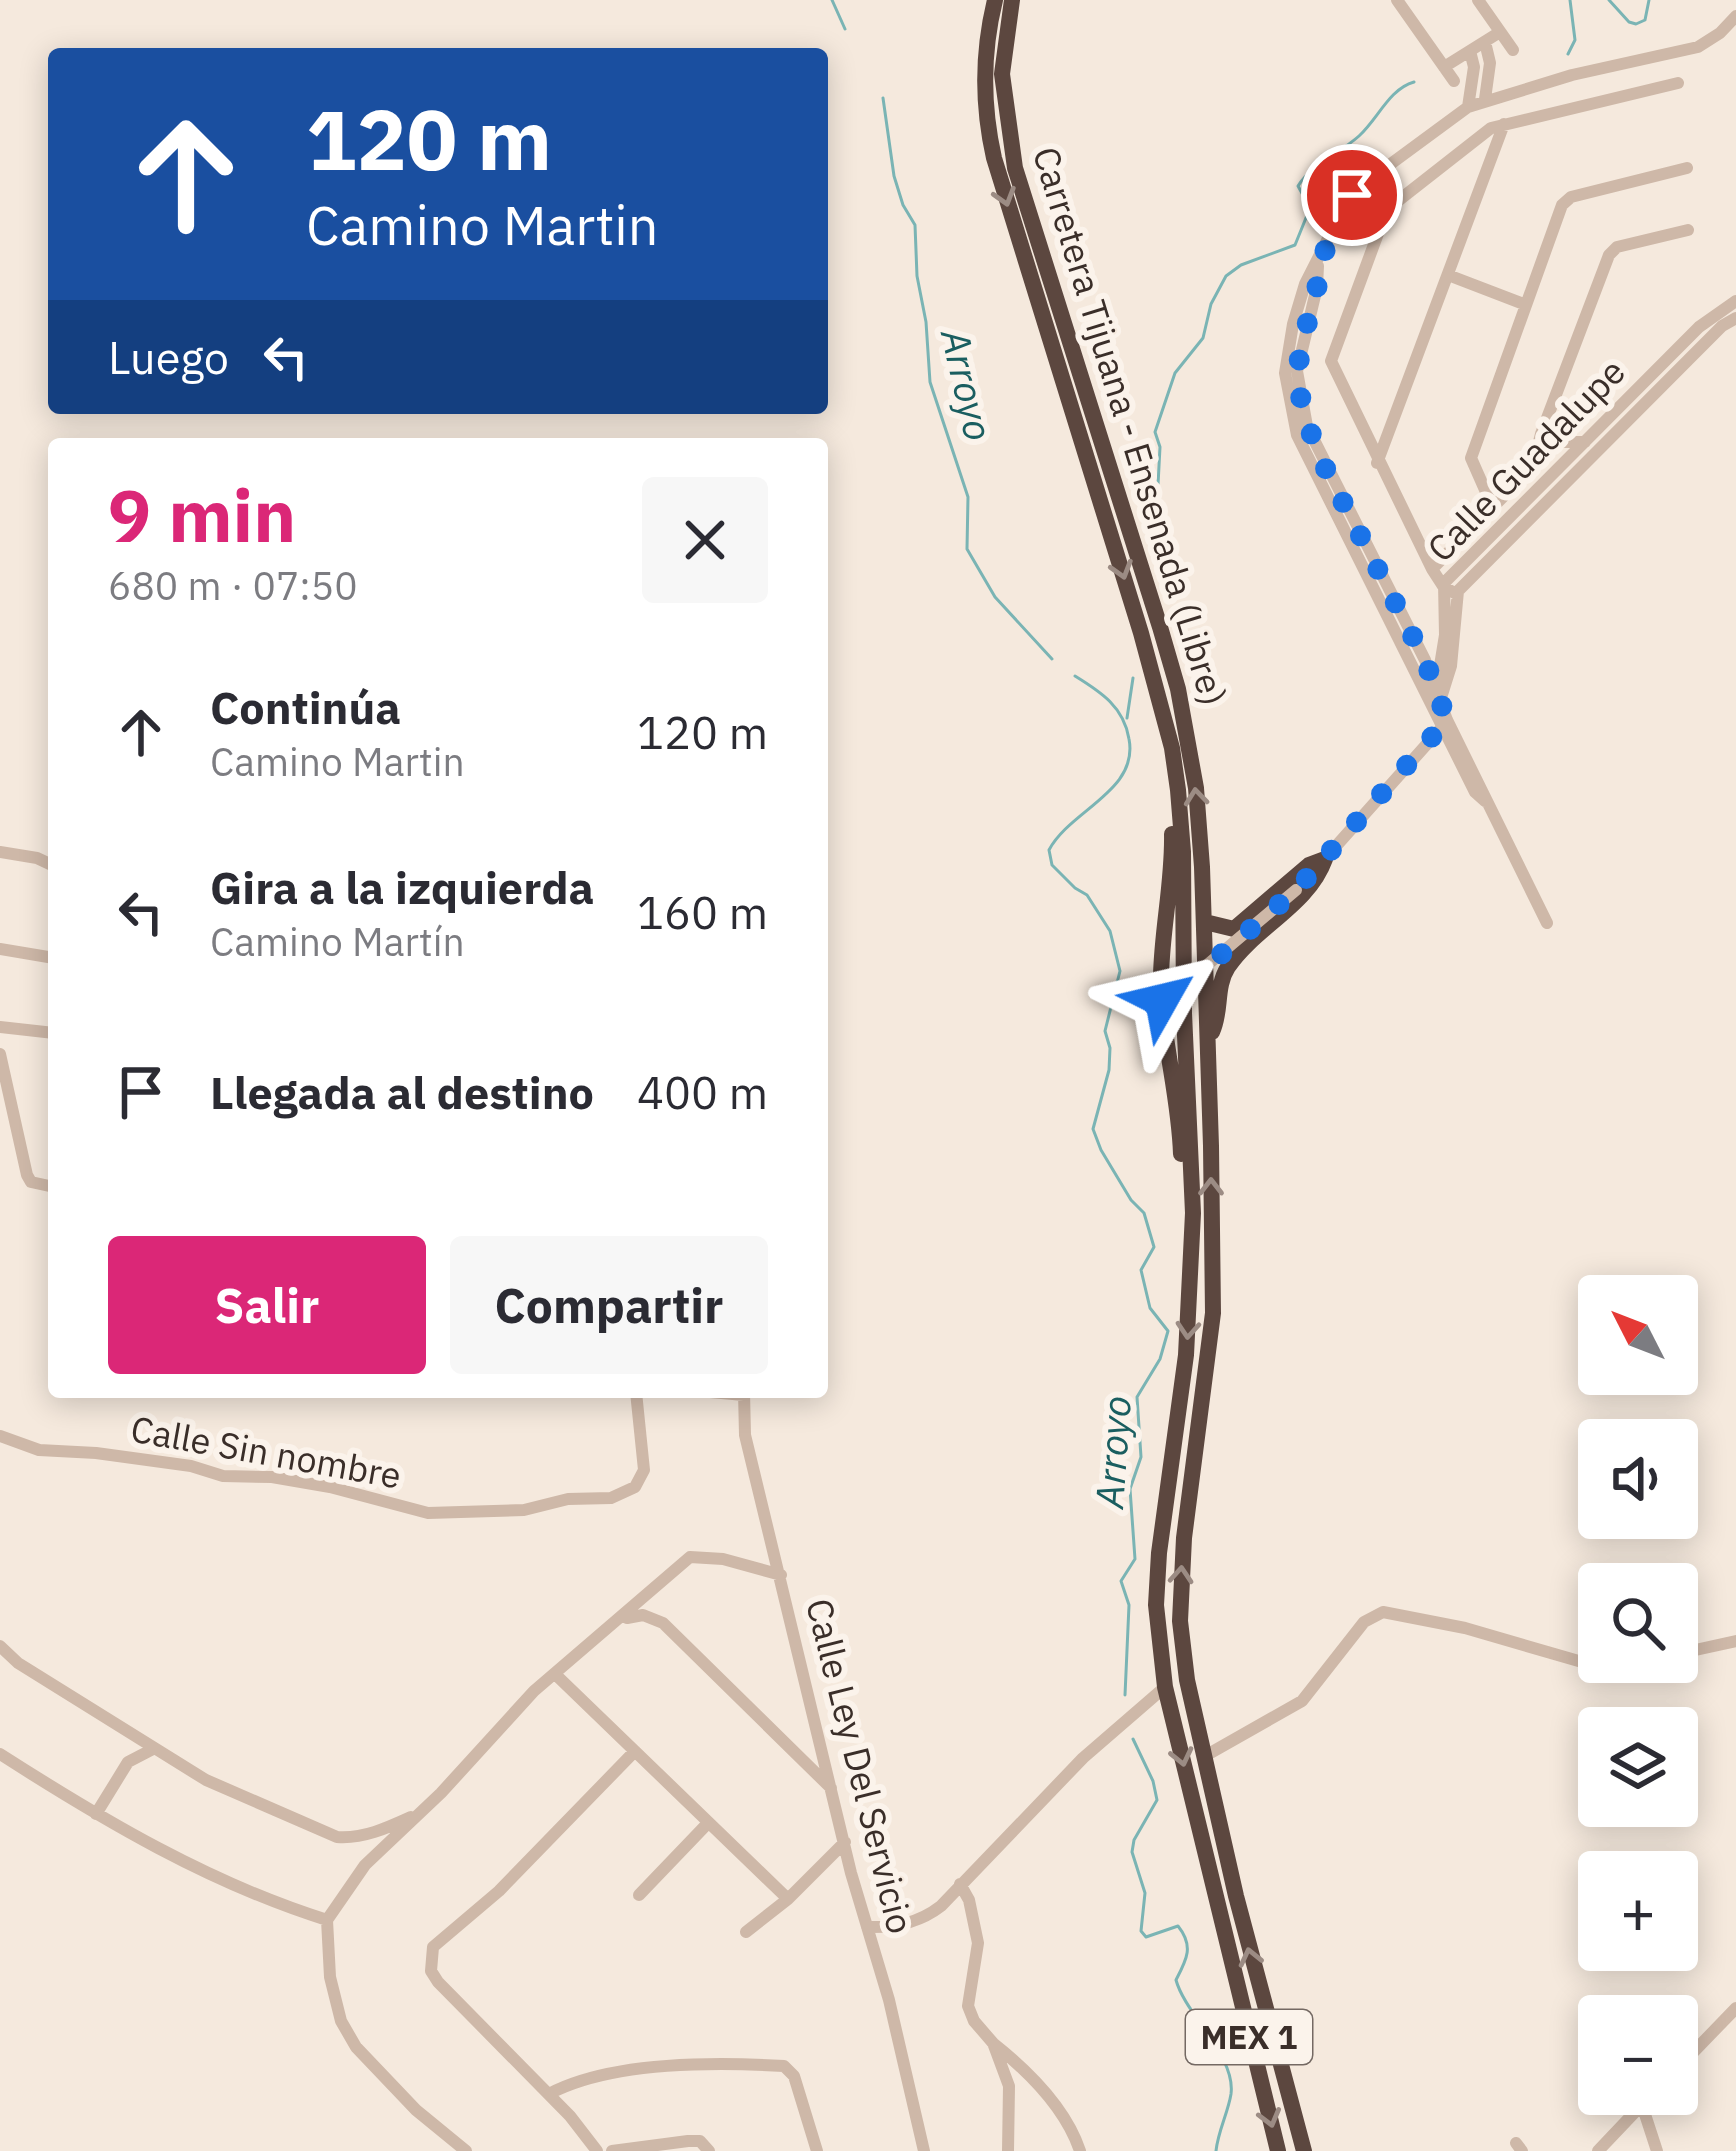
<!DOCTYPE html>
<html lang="es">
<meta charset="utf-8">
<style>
body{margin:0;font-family:"IBM Plex Sans",sans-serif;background:#f7f7f7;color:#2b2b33;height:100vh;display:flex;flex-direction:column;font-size:45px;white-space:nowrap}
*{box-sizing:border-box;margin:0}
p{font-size:39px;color:#7c7c81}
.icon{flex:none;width:66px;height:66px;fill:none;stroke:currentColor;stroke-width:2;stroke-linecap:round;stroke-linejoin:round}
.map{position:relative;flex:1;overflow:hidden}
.side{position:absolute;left:48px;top:438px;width:780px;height:960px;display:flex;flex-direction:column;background:#fff;border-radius:12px;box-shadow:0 6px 30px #0003}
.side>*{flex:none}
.banner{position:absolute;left:48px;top:48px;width:780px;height:366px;border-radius:12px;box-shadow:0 6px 30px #0003;background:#1a4fa0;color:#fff;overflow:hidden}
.needle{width:78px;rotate:312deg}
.buttons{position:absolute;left:1578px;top:1275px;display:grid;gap:24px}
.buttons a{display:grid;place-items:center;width:120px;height:120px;border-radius:12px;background:#fff;box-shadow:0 6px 30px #0003;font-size:60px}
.pin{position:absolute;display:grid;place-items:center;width:102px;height:102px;color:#fff;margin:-51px;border:6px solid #fff;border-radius:50%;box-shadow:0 3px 12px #0007}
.me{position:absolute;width:132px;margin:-66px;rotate:53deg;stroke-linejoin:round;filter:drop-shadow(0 0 9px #0008)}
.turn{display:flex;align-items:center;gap:42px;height:252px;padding:0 60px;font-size:54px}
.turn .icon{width:156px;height:156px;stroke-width:2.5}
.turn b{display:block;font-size:84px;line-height:102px}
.then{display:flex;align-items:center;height:114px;padding:0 60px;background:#0003;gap:24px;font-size:45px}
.round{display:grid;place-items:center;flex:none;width:126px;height:126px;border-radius:12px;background:#f7f7f7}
.overview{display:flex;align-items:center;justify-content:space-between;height:204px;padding:0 60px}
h1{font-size:72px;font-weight:800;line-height:90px;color:#db2777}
.button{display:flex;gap:24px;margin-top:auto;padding:24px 60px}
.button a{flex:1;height:138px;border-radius:12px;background:#db2777;color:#fff;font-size:48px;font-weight:800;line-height:138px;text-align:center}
.button a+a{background:#f7f7f7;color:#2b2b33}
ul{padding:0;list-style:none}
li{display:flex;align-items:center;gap:36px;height:180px;padding:0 60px}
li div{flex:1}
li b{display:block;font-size:45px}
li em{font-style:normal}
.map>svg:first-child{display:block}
</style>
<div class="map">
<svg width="1736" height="2151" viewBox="0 0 1736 2151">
<rect width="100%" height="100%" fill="#f5e9dd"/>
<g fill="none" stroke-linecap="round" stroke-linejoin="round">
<!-- stream -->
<path stroke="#7ab4b4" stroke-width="3" d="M832,0l13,29
M1609,0l20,22 7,2 9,-4 4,-20
M1568,54l7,-14 -5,-40
M883,98l11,78 9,29 12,20 2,51 9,46 4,60 38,115 -1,52 28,48 57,62
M1156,523l4,-76 -5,-15 20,-59 28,-35 8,-34 15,-28 15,-11 54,-20 15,-37 -12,-22c13,-21 42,-33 61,-50 19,-17 30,-47 55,-54
M1075,676c26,16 49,31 54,63 10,52 -59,71 -80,111l3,15 23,23 12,7 23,36 10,40 -15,60 5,17 -1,22 -16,59 8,21 30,50 13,13 10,34 -13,23 9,38 18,23 -8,28 -23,38 4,60 -11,32 5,70 -14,22 8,24 -4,90
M1127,718l6,-40
M1133,1739l20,42 4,19 -23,40 -2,12 13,41 -4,38 5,6 32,-11c16,20 9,33 -2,54 9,34 60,76 55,114 -3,19 -13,37 -15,57"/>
<!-- minor -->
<path stroke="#ceb8a8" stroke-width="12" d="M1397,0l57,81
M1478,0l35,50
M1485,42l5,21 -5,36
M1444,67l56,-35
M1468,107l6,-40 -4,-16
M1318,266l-1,21 -20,84 10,55 118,234 22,60 100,203
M1448,275l78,30
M1377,463l127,-339
M1533,465l8,-31 68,-179 8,-8 71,-17
M1493,508l-22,-50 91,-253 9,-8 116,-29
M1432,569l125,-127h28
M1456,594l-13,-8 -11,-17 -101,-208 52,-141 11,-16 97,-76 187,-45
M1437,684l8,-49 -1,-52 255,-256 37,-26
M1440,701l11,-35 7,-75 264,-265 14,-8
M1485,801l-10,-9 -178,-357 -12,-62 8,-49 12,-40 41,-81 12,-15 110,-81 104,-32 126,-28 22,-14 16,-17
M0,852l37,6 17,8
M1321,863l122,-137
M0,949l54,9
M0,1027l54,6
M0,1054l27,121 4,7 23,5
M710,1392l34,3
M744,1392l1,43 106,438 38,127 35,151
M0,1436l39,14 57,3 95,13 32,10 49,1 58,10 98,26 96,-3 44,-11 43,-1 24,-11 9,-17 -8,-78
M627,1618l16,-3 20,8 168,165
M0,1646l18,17 188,117 131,57c26,2 50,-9 74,-20
M1677,1654l59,-13
M555,1674l233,225
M0,1754c103,66 209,129 327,166
M1205,1756l97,-55 62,-79 19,-10 82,16 124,36 10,-3
M96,1814l32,-52 25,-13
M960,1884l9,16 9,43 -10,63 6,15 19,22 16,43 -1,65
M639,1895l69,-72
M867,1927c28,1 52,-4 74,-21l142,-148 82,-71
M746,1932l42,-33 57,-57
M994,2044c34,27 72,65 86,107
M1677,2069l59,-61
M549,2094c62,-33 166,-32 235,-28l10,10 23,75
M1642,2105l15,46
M1516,2143l6,8
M466,2151l-50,-41 -60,-63 -15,-26 -11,-44 -3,-57 38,-55 76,-72 93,-102 156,-134 33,2 58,16
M597,2151l-27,-35 -132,-134 -7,-11 2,-24 66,-56 136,-140
M612,2151l76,-10h12l9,10
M1598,2151l54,-57"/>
<!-- highway -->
<path stroke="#5c473f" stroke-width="16" d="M995,0c-13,53 -13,105 -1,158l147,475 31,115 6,42 5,62 1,161 9,200 -7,142 -27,198 -3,52 9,82 113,464
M1012,0l-10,74 13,94 145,459 18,62 18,99 6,79 9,279 2,167 -29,225 -4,83 7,59 49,216 68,255
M1172,834c1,48 -10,94 -11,142 0,61 18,117 20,178
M1205,922l29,7 75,-64 16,-6
M1212,1032c10,-21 3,-45 16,-65 28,-41 80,-61 97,-108"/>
<!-- minor-bridge -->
<path stroke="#ceb8a8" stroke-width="12" d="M1175,992l121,-102"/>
</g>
<!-- one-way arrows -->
<defs><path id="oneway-chevron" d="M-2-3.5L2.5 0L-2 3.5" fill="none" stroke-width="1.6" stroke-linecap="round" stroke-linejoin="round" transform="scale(3)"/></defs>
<g stroke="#9c8c84">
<use href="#oneway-chevron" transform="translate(1005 197) rotate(73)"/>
<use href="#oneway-chevron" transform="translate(1122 570) rotate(73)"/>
<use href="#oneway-chevron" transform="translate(1196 797) rotate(-96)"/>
<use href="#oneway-chevron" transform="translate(1211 1187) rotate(-90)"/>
<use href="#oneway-chevron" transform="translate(1188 1330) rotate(94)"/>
<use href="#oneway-chevron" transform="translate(1181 1575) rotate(-86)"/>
<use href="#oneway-chevron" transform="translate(1182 1757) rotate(77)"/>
<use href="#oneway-chevron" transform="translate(1250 1957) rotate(-103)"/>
<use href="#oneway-chevron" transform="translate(1270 2118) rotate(75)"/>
</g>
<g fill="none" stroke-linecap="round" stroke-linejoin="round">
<!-- route -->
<path stroke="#1a73e8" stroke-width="21" stroke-dasharray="0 37.8" d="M1162,1000l34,-24 100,-86 151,-170 -22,-60 -107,-206 -17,-51 -2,-49 18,-67 1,-22 34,-70"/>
</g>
<g text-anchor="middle" stroke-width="12" stroke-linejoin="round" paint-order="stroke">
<!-- shield labels -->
<rect fill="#fbf3eb" stroke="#746963" stroke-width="3" x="1186" y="2010" width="126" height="54" rx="9"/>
<g font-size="33" font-weight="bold" fill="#3a2e29">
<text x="1249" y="2049">MEX 1</text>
</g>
<!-- street labels -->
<g font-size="36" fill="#3a2e29" stroke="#fbf3eb">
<text transform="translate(1130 426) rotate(73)" y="13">Carretera Tijuana - Ensenada (Libre)</text>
<text transform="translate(1526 460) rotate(-46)" y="13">Calle Guadalupe</text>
<text transform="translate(266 1452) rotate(10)" y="13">Calle Sin nombre</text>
<text transform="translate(860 1766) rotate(76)" y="13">Calle Ley Del Servicio</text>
</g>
<!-- water labels -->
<g font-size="39" font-style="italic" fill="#1a5e60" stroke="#fbf3eb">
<text transform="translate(967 385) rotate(77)" y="14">Arroyo</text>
<text transform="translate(1113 1452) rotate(-86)" y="14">Arroyo</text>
</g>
</g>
</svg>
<div class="buttons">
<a><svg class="needle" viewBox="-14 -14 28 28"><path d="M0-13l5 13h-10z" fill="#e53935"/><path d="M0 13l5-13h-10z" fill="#7c7c81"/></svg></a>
<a><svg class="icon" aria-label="sound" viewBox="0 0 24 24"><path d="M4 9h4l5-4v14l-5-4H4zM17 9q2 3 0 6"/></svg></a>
<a><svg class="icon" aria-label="search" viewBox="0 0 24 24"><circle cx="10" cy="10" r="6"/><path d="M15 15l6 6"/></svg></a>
<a><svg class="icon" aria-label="layers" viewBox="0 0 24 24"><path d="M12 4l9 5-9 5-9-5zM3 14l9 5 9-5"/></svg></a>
<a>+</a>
<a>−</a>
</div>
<div class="pin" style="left:1352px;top:195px;background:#d93025"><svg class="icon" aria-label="arrive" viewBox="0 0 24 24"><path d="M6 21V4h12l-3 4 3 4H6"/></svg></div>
<svg class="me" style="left:1162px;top:1000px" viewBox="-20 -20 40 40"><path d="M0-17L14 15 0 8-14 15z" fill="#1a73e8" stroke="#fff" stroke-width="4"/></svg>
<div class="banner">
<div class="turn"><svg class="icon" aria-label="ahead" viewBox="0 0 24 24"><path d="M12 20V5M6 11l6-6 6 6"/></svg><div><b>120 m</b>Camino Martin</div></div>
<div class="then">Luego<svg class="icon" aria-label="left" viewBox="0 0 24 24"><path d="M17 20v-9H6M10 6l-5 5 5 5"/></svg></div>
</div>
<section class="side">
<div class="overview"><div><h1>9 min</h1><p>680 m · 07:50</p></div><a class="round"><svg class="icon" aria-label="close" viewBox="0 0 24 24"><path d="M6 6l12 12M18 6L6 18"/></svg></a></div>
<ul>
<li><svg class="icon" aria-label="ahead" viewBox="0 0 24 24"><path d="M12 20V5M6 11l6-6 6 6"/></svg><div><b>Continúa</b><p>Camino Martin</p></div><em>120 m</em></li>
<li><svg class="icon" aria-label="left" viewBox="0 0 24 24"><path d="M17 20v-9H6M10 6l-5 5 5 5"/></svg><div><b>Gira a la izquierda</b><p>Camino Martín</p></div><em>160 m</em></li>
<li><svg class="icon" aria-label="arrive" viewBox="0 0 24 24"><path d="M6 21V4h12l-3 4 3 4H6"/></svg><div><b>Llegada al destino</b></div><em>400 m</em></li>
</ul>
<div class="button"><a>Salir</a><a>Compartir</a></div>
</section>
</div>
